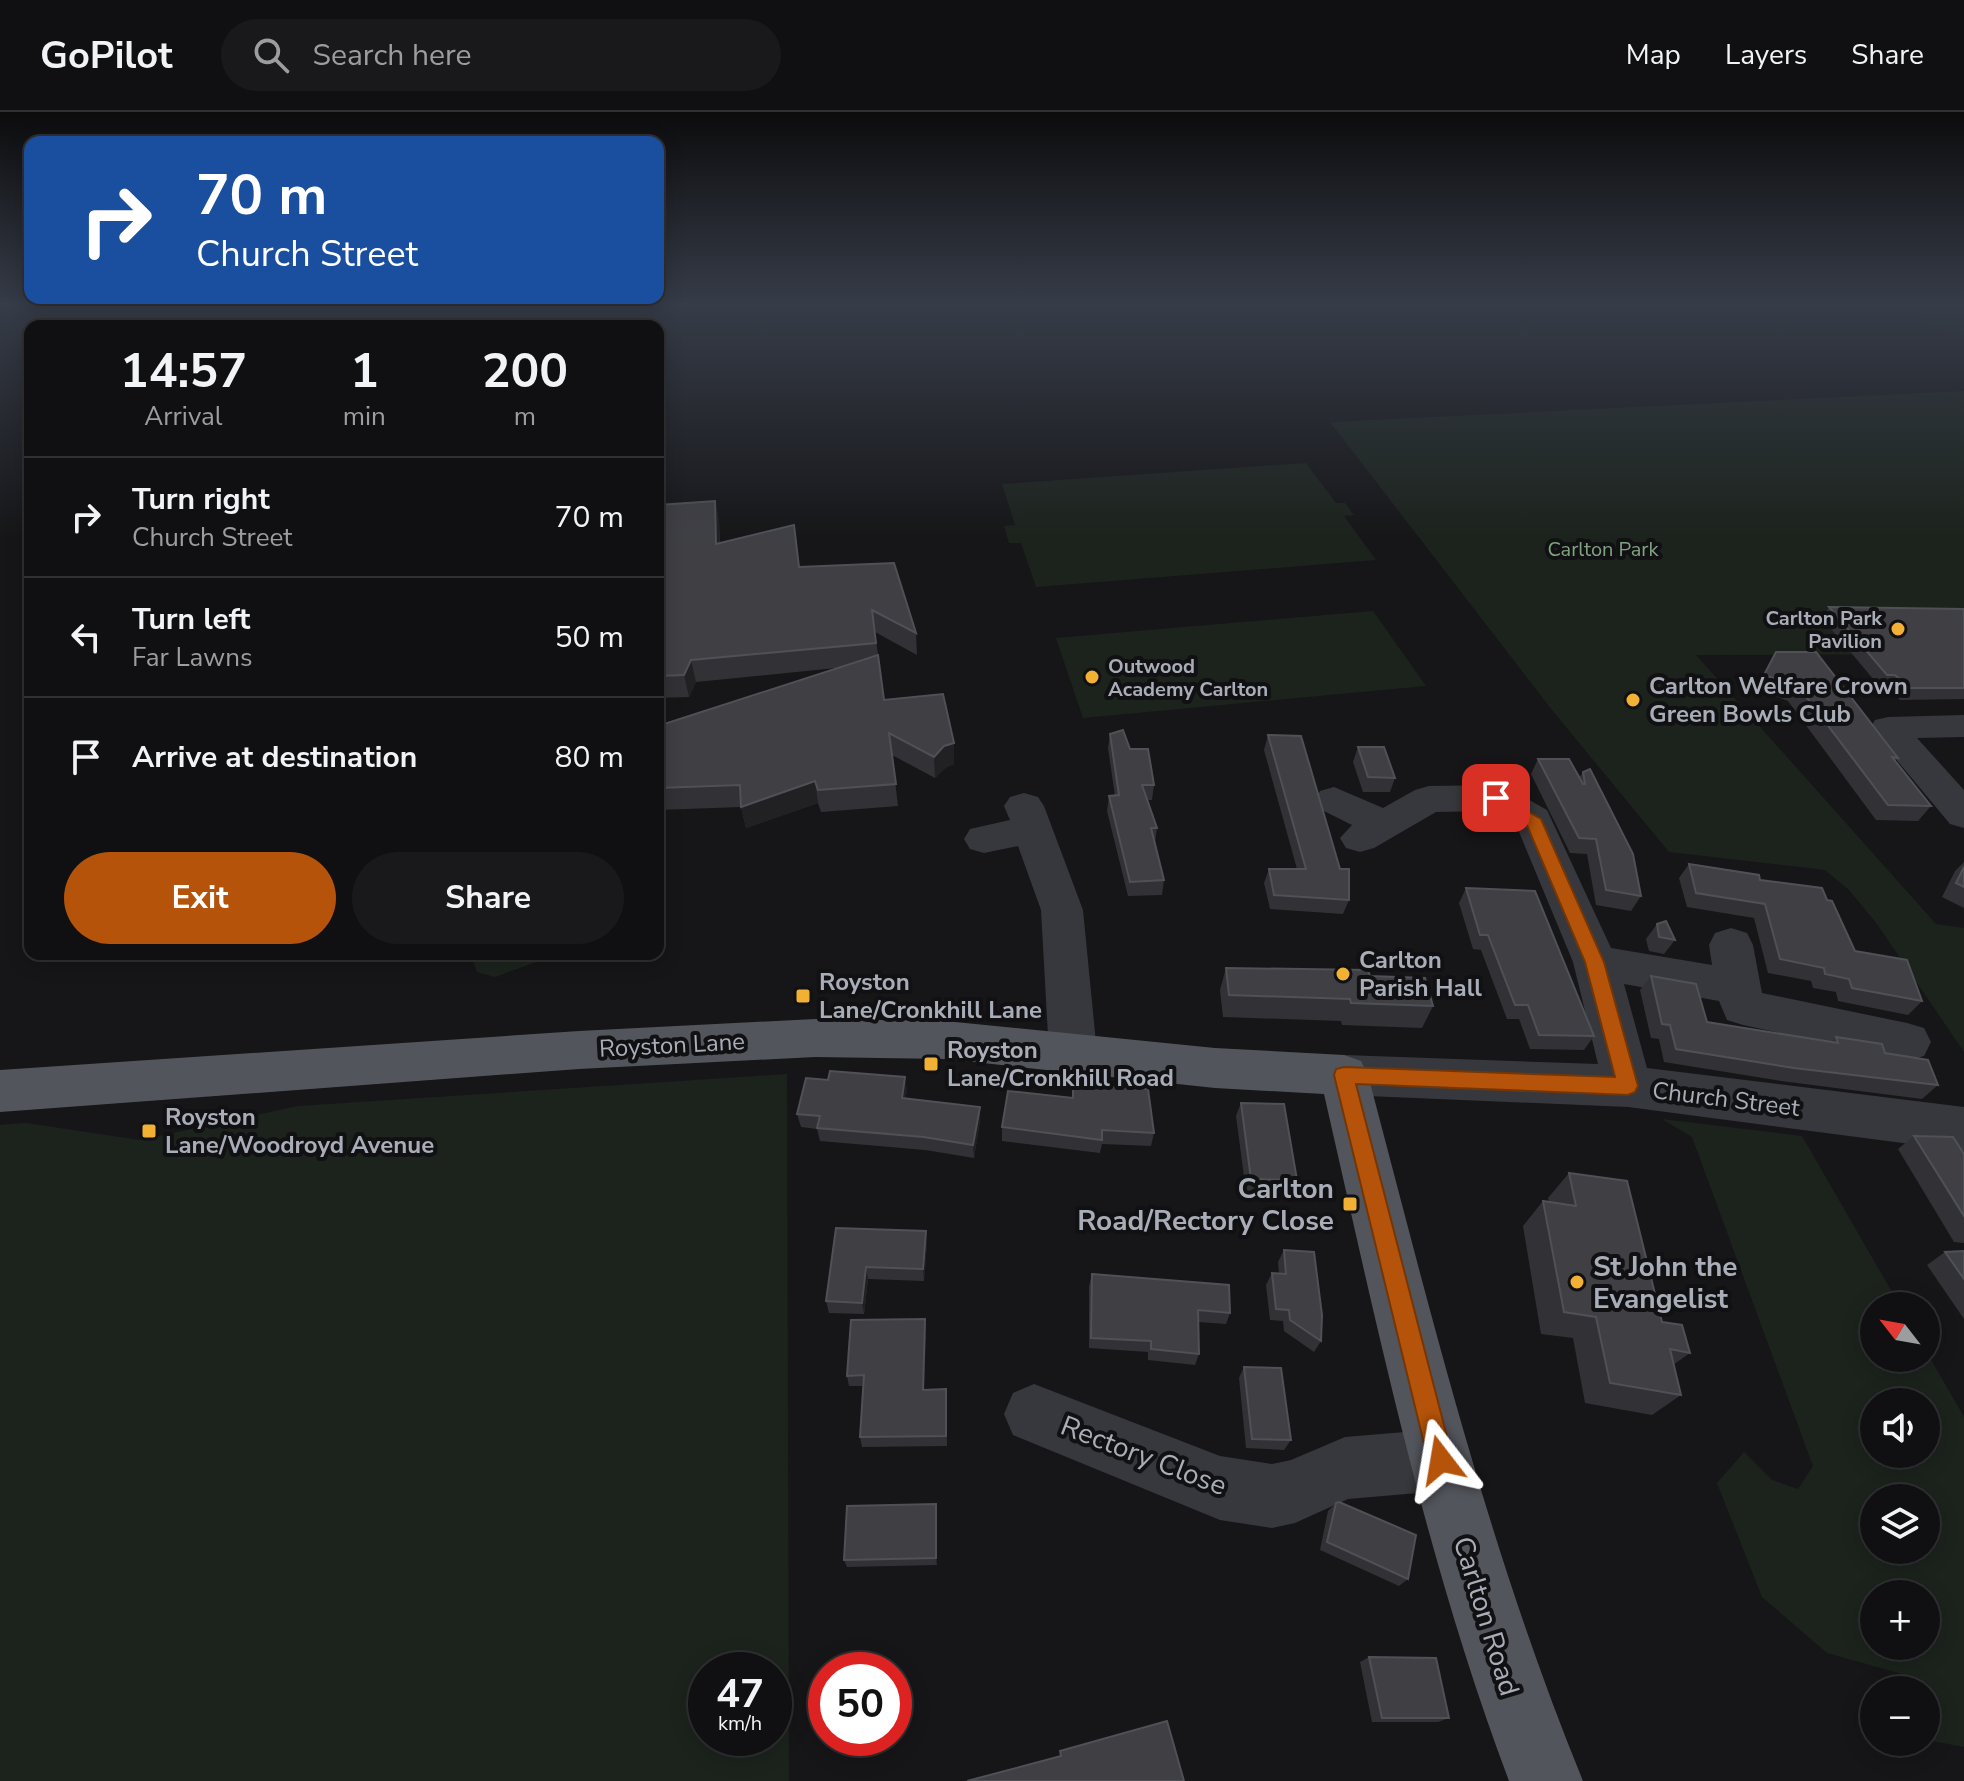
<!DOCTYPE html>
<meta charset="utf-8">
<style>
body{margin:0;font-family:"Nunito Sans",sans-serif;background:#19191b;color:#f1f3f6;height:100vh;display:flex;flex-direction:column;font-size:30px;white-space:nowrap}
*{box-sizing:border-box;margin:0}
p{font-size:26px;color:#9c9d9f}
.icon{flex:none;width:44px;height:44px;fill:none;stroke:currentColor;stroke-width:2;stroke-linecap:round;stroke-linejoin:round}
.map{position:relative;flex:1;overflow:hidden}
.drawer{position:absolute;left:24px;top:208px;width:640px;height:640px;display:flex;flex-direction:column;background:#101012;border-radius:16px;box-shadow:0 4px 20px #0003,0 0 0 2px #303032}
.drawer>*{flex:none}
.hud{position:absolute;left:24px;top:24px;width:640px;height:168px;border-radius:16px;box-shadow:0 4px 20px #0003,0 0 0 2px #303032;background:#1a4fa0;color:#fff;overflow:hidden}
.needle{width:52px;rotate:301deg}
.fabs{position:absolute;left:1860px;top:1180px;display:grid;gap:16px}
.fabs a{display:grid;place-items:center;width:80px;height:80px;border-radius:50%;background:#101012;box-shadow:0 4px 20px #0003,0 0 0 2px #303032;font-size:40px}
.speed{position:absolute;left:688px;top:1540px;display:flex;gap:16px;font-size:40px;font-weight:700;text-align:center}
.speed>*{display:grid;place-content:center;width:104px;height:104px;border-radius:50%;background:#101012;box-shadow:0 4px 20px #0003,0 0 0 2px #303032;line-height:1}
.speed small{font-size:20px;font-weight:400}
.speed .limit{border:12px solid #d22;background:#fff;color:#111}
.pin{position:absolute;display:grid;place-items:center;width:68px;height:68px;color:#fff;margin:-34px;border-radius:16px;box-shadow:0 4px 12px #0006}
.me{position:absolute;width:88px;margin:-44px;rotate:346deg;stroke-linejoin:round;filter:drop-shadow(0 0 6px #0008)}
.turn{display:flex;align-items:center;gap:28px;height:168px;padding:0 40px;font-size:36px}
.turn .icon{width:104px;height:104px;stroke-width:2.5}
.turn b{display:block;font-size:56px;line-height:68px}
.eta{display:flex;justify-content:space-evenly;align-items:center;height:136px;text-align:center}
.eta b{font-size:48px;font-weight:700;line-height:56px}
.primary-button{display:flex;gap:16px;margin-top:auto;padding:16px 40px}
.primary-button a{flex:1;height:92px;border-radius:48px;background:#b45309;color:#fff;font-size:32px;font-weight:700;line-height:92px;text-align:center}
.primary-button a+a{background:#19191b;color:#f1f3f6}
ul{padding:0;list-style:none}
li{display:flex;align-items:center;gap:24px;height:120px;padding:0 40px;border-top:2px solid #303032}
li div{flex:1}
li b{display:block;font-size:30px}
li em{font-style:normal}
header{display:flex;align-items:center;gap:48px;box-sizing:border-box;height:112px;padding:0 40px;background:#101012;border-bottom:2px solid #303032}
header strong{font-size:38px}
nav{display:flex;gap:44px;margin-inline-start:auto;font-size:28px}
.search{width:560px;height:72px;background:#19191b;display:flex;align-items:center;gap:20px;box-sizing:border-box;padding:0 28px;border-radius:44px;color:#9c9d9f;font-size:30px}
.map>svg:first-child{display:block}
</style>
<header>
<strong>GoPilot</strong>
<div class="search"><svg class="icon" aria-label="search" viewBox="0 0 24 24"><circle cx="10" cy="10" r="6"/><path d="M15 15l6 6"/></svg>Search here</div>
<nav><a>Map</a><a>Layers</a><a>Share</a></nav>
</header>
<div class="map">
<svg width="1964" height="1669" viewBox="0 0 1964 1669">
<rect width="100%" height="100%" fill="#161618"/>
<!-- green -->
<path fill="#1c231d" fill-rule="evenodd" d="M1892,194h72v30l-71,-30z
M1964,279v263l-268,1 240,269 28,4v124l-87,-128 -28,-34 -24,-20 -156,-18 -117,-142 -222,-288z
M1306,351l30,40h9l9,12 -10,1 32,44 -340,27 -15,-44h-12l-5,-17 11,-1 -13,-41z
M1373,499l53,75 -343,32 -27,-80z
M471,842h87l-63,23 -18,-5z
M787,962l2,707h-789v-656l26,-2 114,17 158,-34zM706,1558h68v68h-68z
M1662,1007l140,17 98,170h-26v52h52v-7l38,66v330l-38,-7 7,-26 -7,-9v-15h-12l-12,-16 -75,-21 -65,-56 -45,-114 27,-31 28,28 26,9 15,-23 -121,-329zM1874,1290h52v52h-52zM1874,1386h52v52h-52zM1874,1482h52v52h-52z"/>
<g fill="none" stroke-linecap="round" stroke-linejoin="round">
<!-- minor -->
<path fill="#37383d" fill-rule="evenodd" d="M1964,603v22l-47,1 47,52v38l-14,-4 -80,-96 5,-8 13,-3z
M1496,673l14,4 37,21 64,138 101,17 -3,-20 6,-12 16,-5 16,5 6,12 9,48 145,30 17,5 7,14 -7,14 -17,5 -164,-36 -16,-5 -8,-19 -95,-17 23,84 317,39v44l-336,-44 -284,-12 -17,-6 -7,-14 7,-14 17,-6 254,9 -25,-102 -56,-135 -28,-16 -53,1 -62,36 -14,4 -14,-4 -6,-10 12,-13 -32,-16 -5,-9 5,-9 14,-4 49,21 32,-18 14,-4z
M1024,681l14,4 6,9 39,104 14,143 -7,14 -17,6 -17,-6 -7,-14 -8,-143 -23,-64 -34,7 -14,-4 -6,-10 6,-10 40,-9 -6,-14 6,-9z
M1034,1272l186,72 52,8 19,-4 54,-23 96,-8 22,9 9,22 -9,22 -22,9 -93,8 -53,24 -23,5 -52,-8 -207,-85 -9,-21 9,-21z"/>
<!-- major -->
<path fill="#53555c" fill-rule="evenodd" d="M815,907l130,2 270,27 129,7 17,6 7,14c63,239 121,477 215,706h-74c-84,-223 -132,-455 -185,-687l-109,-6 -270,-29 -130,-2 -236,12 -579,43v-42l579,-39z"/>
</g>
<!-- wall -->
<path fill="#323236" d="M715,389l4,20 1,22 79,24 117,66 1,22 -42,-23 9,68 70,43v21l-9,4 -10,10 -43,-23 6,51 -77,6 -3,-9 -72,25 -5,-21 -83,3v-84l178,-58 -140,14 -7,15 -31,1v-164z
M1829,495l135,2v90l-64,1 -13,-14h-8l-57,-68z
M1776,540l122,106 -3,3 36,45 -13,15 -42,-1 -88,-119 -33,-12z
M1110,622l20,15 24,36 -2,15h-5l10,28 -2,14 9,38 -2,15 -34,1 -21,-85 2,-15h6l-7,-48z
M1268,623l81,165 -6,14 -73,-5 -6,-26 5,-14h28l-33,-119z
M1358,635l37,31 -5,14h-27l-10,-30z
M1538,647l41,19 4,-6 58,124 -10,15 -35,-6 -9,-51 -17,-1 -39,-79z
M1964,750v46l-22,-11 13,-26z
M1689,752l71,16 67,20 28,51 67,50 -14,14 -70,-14 -2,-9 -23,-4 -2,-7 -43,-8 -14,-55 -67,-11 -8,-29z
M1466,776l128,148 -10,14 -54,-1 -11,-30h-12l-26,-69 -8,-1 -14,-46z
M1657,812l18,16 -11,14 -15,-3 -3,-12z
M1226,856l144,8 63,30 -11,22 -80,-3 -1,-4 -118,-4 -3,-27z
M1651,864l56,46 124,20 5,-5 49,16 53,32 -16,14 -141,-18 -117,-19 -5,-23 -8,-1 -11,-48z
M1073,973l81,48 -3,13 -49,-2 -2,9 -98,-12v-14l70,-29z
M907,979l-2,7 75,23 -6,37 -49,-8 -105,-9 -3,-12 -16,-2 -4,-13z
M1241,991l56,77 -6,13 -45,-1 -10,-76z
M1914,1024l50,18v89l-10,-1 -56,-93z
M1569,1061l93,149 28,31 -17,12 8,30 -29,20 -67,-12 -12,-65 -32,-4 -18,-108 20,-25 6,1 -1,-4z
M836,1116l91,15 -3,38 -56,-2 -4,35 -35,-1 -3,-12z
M1284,1138l37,91 -7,11 -30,-21 -1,-10 -13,-1 -4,-35 6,-12 7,1 -1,-12z
M1964,1139v68l-37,-54 18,-13z
M1092,1162l138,39 -4,11 -28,-2 1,32 -4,11 -47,-5v-8l-59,-4v-62z
M926,1218l-2,60 22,-1 1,57 -85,1 -2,-10 3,-51h-14l-2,-10z
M1244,1255l47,73 -7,10 -38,-2 -7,-70z
M1336,1391l72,76 -9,7 -79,-36 8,-39z
M936,1392l1,61 -90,2 -3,-7z
M1369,1545l80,61 -11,4h-66l-12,-60z"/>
<!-- shaded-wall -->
<path fill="#212124" d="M715,389l4,20 1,44 -4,-21z
M691,548l5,22 -7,15 -5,-22z
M954,631v21l-9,4 -10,10 -1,-21 10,-11z
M815,669l3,22 -72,25 -5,-21z
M905,965l2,14 -4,20 -1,-13z
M980,995v14l-6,37 -1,-13z
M926,1119l1,12 -3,38 -1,-12z
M866,1155l2,12 -4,35 -2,-11z
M925,1207l1,11 -2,70 -1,-10z
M936,1392l1,9v52l-1,-7z"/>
<!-- building -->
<path fill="#3f3f44" stroke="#4f5156" stroke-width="2" d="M715,389l1,43 78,-19 5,42 95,-4 22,70 -44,-23 4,33 -185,17 -7,15 -26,1v-142l1,-29z
M1829,495l135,2v79h-55l-14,-13h-8z
M1776,540h40l82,106 -6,-1 39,49 -43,-1 -90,-119 -34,-11z
M878,543l6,45 59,-6 11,49 -10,3 -10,11 -45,-24 7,51 -78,6 -3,-9 -74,26 -1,-22 -82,3v-62z
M1123,618l7,19h18l6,36h-12l15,43h-6l13,52 -34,2 -21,-86 10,-1 -9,-61z
M1268,623l33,1 39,133h9v31l-75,-5 -5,-26h37z
M1358,635h26l11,31 -27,-1z
M1538,647h31l14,25h2l-2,-12 7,-3 43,85 8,42 -35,-6 -10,-51 -17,-1z
M1689,752l70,11 1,5 62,8 5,12 5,1 23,50 52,9 15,41 -70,-13 -3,-9 -24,-5 -1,-6 -44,-9 -15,-55 -69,-11z
M1964,755v20l-8,-4z
M1466,776l69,3 59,145 -55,-1 -11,-30h-13l-27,-70h-8z
M1666,809l9,19 -16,-3 -2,-13z
M1226,856l142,2 2,6 55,2 8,28 -82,-3 -1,-4 -121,-4z
M1651,864l45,8 11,38 131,21 -2,-6 46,7 3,9 43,7 10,25 -144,-17 -118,-19 -6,-24 -8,-1z
M830,959l75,6 -3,21 78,9 -7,38 -49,-8 -107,-9 3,-12 -23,-2 9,-36 22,2z
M1073,973l75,4 6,44 -52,-3v10l-100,-13 6,-36 65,7z
M1241,991l43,1 13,76 -46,-1z
M1914,1024l39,1 11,17v62z
M1569,1061l58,8 35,141 20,3 8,28 -20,-4 11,46 -71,-12 -14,-66 -32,-5 -21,-111 33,5z
M836,1116l90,3 -3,38 -57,-2 -4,36 -36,-2z
M1284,1138l30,2 8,63 -1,26 -31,-21 -1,-10 -13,-1 -4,-36 14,1z
M1964,1139v28l-19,-27z
M1092,1162l137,11 1,28 -32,-3 1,44 -48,-5v-8l-60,-3z
M925,1207l-2,71 23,-1v47l-86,1 4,-62 -17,1 4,-56z
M1244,1255l37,1 10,72 -39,-1z
M1339,1390l77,33 -8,44 -81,-37 9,-39z
M936,1392v54l-92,2 3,-54z
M1369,1545l67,1 13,60h-67z
M1167,1609l17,60h-217l94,-25 -1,-5z"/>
<!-- sky -->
<linearGradient id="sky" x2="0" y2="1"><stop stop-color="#0c0c0d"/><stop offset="0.45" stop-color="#363c48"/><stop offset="1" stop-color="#363c48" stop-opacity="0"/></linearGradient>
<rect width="1964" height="427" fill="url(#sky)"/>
<!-- route -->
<path fill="#b45309" stroke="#753606" stroke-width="2" d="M1496,681l45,26 63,143 34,124 -3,6 -7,3 -272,-11 97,376 -3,9 -9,3 -9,-3 -4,-9 -94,-385 2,-6 8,-2 271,10 -30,-115 -59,-139 -36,-21v-8z"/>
<!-- markers -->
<g fill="#f2b134" stroke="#111113" stroke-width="3">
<circle cx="1898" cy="517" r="8"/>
<circle cx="1092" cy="565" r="8"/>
<circle cx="1633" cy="588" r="8"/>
<circle cx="1343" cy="862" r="8"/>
<rect x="795" y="876" width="16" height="16" rx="4"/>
<rect x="923" y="944" width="16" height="16" rx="4"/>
<rect x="141" y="1011" width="16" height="16" rx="4"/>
<rect x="1342" y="1084" width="16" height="16" rx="4"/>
<circle cx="1577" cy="1170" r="8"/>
</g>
<g text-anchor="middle" stroke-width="8" stroke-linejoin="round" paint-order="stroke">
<!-- far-park labels -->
<g font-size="20" fill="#7fa381" stroke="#111113">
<text x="1603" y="444">Carlton Park</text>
</g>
<!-- far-poi labels -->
<g font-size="20" font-weight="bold" fill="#a8adb8" stroke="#111113" text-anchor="end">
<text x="1882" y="513">Carlton Park<tspan x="1882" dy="23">Pavilion</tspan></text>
<text x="1108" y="561" text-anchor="start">Outwood<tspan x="1108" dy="23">Academy Carlton</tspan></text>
</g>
<!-- poi labels -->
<g font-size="24" font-weight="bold" fill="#a8adb8" stroke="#111113" text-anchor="start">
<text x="1649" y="582">Carlton Welfare Crown<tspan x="1649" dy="28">Green Bowls Club</tspan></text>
<text x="1359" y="856">Carlton<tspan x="1359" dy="28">Parish Hall</tspan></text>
<text x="819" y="878">Royston<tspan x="819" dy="28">Lane/Cronkhill Lane</tspan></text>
<text x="947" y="946">Royston<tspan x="947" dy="28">Lane/Cronkhill Road</tspan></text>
<text x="165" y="1013">Royston<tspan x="165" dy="28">Lane/Woodroyd Avenue</tspan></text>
</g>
<!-- street labels -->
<g font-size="24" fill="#a8adb8" stroke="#111113">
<text transform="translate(672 933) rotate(-3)" y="8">Royston Lane</text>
<text transform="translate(1726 987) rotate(7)" y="8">Church Street</text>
</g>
<!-- near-poi labels -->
<g font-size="28" font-weight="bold" fill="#a8adb8" stroke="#111113" text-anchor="end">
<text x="1334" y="1086">Carlton<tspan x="1334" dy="32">Road/Rectory Close</tspan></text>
<text x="1593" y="1164" text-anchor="start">St John the<tspan x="1593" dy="32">Evangelist</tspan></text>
</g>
<!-- near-street labels -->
<g font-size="28" fill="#a8adb8" stroke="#111113">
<text transform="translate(1144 1343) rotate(21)" y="10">Rectory Close</text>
<text transform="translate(1487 1504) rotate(73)" y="10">Carlton Road</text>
</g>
</g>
</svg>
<div class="fabs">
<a><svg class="needle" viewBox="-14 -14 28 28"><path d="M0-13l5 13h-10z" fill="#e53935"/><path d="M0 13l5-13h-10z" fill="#9c9d9f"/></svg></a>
<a><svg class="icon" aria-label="sound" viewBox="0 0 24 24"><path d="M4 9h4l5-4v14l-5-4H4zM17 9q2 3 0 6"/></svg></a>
<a><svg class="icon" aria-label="layers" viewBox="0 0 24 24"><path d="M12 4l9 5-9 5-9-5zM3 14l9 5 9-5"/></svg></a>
<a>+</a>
<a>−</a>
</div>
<div class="speed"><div>47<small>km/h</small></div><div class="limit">50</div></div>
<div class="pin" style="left:1496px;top:686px;background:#d93025"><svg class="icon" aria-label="arrive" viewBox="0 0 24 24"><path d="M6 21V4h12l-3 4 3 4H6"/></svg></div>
<svg class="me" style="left:1441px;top:1348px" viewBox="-20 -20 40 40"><path d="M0-17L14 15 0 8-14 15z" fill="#b45309" stroke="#fff" stroke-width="4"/></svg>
<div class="hud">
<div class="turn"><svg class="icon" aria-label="right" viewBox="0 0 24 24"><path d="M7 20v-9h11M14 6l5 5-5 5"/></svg><div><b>70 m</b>Church Street</div></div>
</div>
<section class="drawer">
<div class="eta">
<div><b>14:57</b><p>Arrival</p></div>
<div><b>1</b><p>min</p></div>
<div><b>200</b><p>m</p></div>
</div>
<ul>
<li><svg class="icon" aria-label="right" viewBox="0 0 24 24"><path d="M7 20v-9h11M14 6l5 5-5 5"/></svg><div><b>Turn right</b><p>Church Street</p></div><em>70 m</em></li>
<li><svg class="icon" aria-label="left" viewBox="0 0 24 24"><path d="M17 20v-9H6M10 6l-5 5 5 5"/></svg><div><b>Turn left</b><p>Far Lawns</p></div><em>50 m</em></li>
<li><svg class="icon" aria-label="arrive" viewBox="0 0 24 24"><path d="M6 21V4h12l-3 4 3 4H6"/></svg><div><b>Arrive at destination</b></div><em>80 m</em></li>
</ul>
<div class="primary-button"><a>Exit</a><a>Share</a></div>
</section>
</div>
